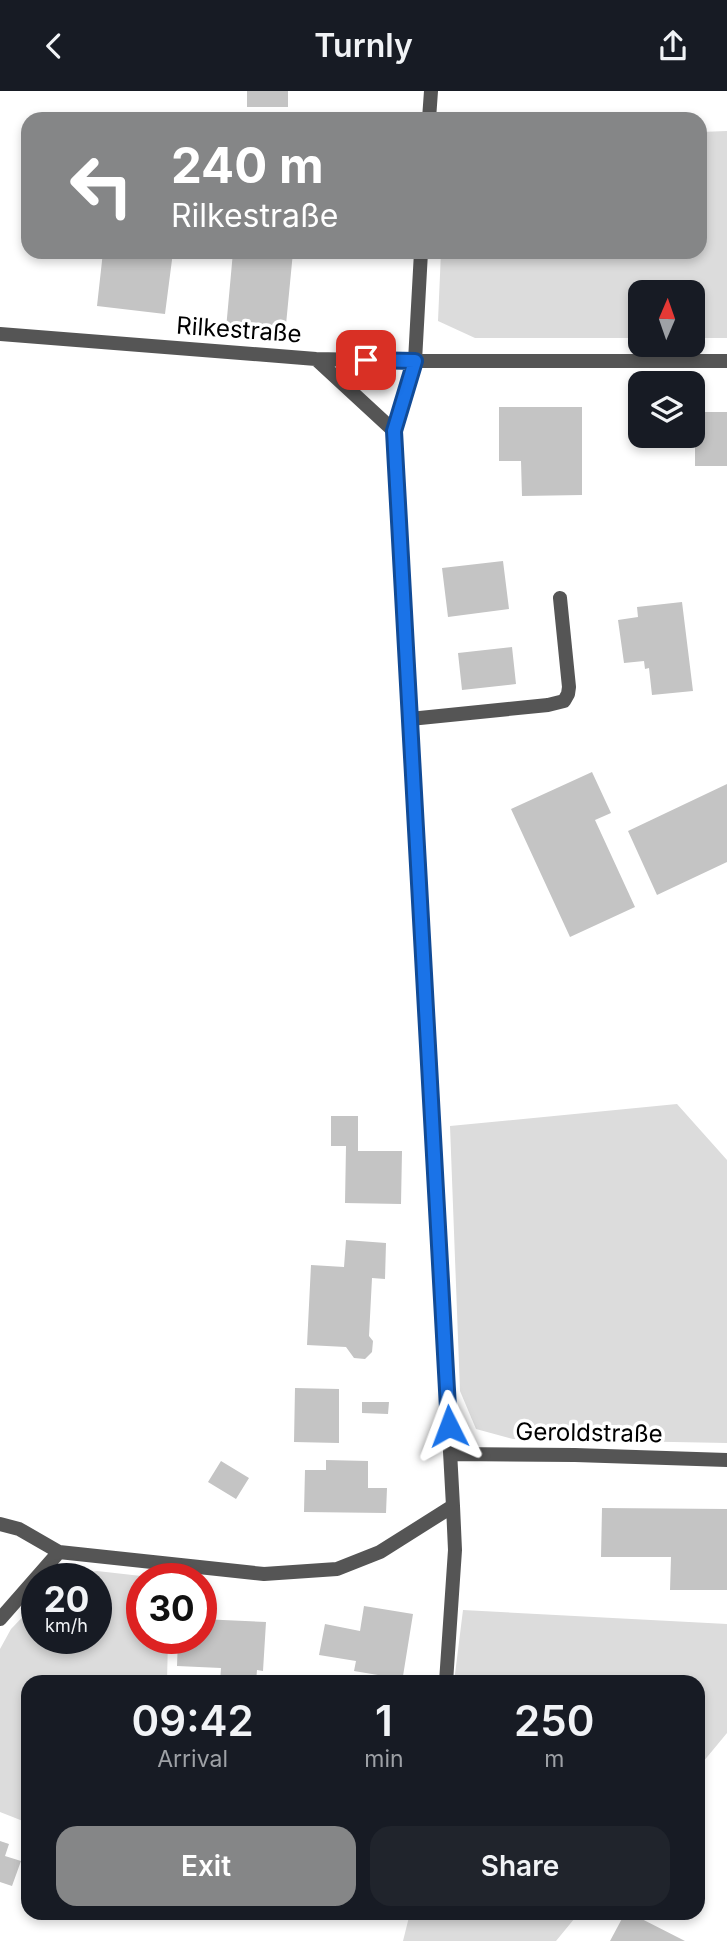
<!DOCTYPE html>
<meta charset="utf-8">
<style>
body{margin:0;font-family:Inter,sans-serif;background:#20242c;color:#f1f3f6;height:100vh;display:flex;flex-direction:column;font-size:26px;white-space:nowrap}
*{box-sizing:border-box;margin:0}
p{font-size:23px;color:#9ea1a6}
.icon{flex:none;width:38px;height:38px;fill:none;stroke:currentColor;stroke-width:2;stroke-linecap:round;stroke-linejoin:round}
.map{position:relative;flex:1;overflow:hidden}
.sheet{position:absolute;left:21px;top:1584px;width:684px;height:245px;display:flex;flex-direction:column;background:#171b24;border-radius:21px;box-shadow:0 4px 10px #0003}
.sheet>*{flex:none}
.top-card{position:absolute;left:21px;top:21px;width:686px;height:147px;border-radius:21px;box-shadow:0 4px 10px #0003;background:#858687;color:#fff;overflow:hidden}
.needle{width:46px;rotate:2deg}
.tools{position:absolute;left:628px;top:189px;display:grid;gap:14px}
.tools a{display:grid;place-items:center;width:77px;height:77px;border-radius:14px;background:#171b24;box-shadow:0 4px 10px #0003;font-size:35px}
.speed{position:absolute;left:21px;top:1472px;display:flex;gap:14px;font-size:35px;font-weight:700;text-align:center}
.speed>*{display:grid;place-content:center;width:91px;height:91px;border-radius:50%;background:#171b24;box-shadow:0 4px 10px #0003;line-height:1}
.speed small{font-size:18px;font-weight:400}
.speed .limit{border:10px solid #d22;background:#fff;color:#111}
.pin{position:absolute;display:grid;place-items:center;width:60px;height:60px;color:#fff;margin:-30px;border-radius:14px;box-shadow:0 4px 10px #0006}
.me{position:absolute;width:77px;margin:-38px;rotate:357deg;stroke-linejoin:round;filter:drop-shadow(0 0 5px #0008)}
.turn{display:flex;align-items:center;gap:24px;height:147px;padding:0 35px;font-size:32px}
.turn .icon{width:91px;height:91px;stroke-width:2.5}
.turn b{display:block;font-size:49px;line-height:60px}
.eta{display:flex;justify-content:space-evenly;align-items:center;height:119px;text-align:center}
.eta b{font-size:42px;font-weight:600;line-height:49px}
.cta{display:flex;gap:14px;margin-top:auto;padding:14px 35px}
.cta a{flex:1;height:80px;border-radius:21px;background:#858687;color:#fff;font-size:28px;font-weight:600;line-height:80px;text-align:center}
.cta a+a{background:#20242c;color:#f1f3f6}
header{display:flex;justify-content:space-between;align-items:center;height:91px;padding:0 35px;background:#171b24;font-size:32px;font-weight:600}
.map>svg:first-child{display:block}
</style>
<header><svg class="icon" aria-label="back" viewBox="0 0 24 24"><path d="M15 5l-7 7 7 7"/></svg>Turnly<svg class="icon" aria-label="share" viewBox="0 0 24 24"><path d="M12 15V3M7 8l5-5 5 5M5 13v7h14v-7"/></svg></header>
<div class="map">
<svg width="727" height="1850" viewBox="0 0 727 1850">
<rect width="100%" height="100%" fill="#fff"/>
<!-- green -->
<path fill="#dcdcdc" d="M727,40v207h-34v-46h-53v46h-165l-37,-17 3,-69h259v-120z
M677,1013l50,56v283l-214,-4 -37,-10 -16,-38 -10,-265z
M97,1480l62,7 -17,1v59h26l-1,44h-139v141l-28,-11v-163l11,-20 26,-27v36h59v-59l-37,-1 3,-2z
M463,1519l264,14v109l-29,35v-86h-244z
M410,1822h169l-23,28h-153z"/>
<!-- building -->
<path fill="#c4c4c4" d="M247,0h41v16h-41z
M103,161h70l-8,62 -68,-8z
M233,161h60l-8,83 -59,-6z
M499,316h83v88l-60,1 -1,-35h-22z
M695,321h32v54h-32z
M503,470l6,48 -61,8 -6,-49z
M682,511l11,89 -41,4 -3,-27 -4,1 -1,-8 -20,2 -6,-43 20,-3 -1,-10z
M512,556l4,37 -54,6 -4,-37z
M592,681l19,41 -16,7 40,87 -65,30 -59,-128z
M727,693v78l-70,33 -29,-64z
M331,1025h27v35h44l-1,53 -56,-1 1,-57h-15z
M346,1149l40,3 -1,36 -13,-1 -3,58 4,5 -1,11 -7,7 -11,-1 -8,-11 -39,-2 4,-80 33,2z
M295,1297l44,1v54l-45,-1z
M362,1311h27l-1,12 -26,-1z
M326,1369l42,1v27h19l-1,25 -82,-1 1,-42h21z
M221,1370l28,17 -13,21 -28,-17z
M602,1417l125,1v81h-57l1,-33h-70z
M364,1515l49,8 -10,62 19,3v3h-39l1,-6 -30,-5 2,-10 -37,-6 6,-31 35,7z
M201,1528l65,3 -3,49 -6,-1 -1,12h-36l1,-14 -44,-2 1,-28h23z
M0,1750l9,3 -4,12 16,5 -9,25 -12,-4z
M625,1822h5l55,28h-75z"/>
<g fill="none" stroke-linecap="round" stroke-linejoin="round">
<!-- service -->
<path stroke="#555" stroke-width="14" d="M410,628l138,-14 16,-4 4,-7 1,-7 -9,-89"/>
<!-- minor -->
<path stroke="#555" stroke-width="14" d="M429,28l2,-28
M0,243l316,25 99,2h312
M316,268l78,72
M451,1363l124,1 152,5
M0,1433l19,5 40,23
M0,1528l59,-67 205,22 73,-5 43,-17 73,-46 -59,-1075 21,-70 6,-109
M446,1591l9,-132 -2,-44"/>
</g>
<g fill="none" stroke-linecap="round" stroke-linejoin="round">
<defs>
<path id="route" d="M366,269l49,1 -21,70 55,995"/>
</defs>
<!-- route casing -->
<use href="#route" stroke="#114b97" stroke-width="18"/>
<!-- route -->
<use href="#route" stroke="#1a73e8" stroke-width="12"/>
</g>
<g text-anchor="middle" stroke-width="7" stroke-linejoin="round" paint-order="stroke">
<!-- street labels -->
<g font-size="24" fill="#000" stroke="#fff">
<text transform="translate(239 239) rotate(4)" y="8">Rilkestraße</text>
<text transform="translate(589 1342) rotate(1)" y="8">Geroldstraße</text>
</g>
</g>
</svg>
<div class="tools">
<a><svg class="needle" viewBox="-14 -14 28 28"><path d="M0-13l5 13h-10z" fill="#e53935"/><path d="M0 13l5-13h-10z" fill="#9ea1a6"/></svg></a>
<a><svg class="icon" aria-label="layers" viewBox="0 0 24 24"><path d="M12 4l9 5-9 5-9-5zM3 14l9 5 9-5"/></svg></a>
</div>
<div class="speed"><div>20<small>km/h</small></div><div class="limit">30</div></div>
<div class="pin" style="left:366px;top:269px;background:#d93025"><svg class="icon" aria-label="arrive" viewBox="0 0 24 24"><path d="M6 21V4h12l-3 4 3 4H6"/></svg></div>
<svg class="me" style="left:449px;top:1335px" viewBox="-20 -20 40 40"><path d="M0-17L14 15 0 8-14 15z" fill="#1a73e8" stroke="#fff" stroke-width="4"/></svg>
<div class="top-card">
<div class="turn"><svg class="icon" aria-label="left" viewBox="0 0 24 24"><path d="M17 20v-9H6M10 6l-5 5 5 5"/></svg><div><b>240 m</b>Rilkestraße</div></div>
</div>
<section class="sheet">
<div class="eta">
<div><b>09:42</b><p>Arrival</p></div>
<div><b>1</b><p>min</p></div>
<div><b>250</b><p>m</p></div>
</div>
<div class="cta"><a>Exit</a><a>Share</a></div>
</section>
</div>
